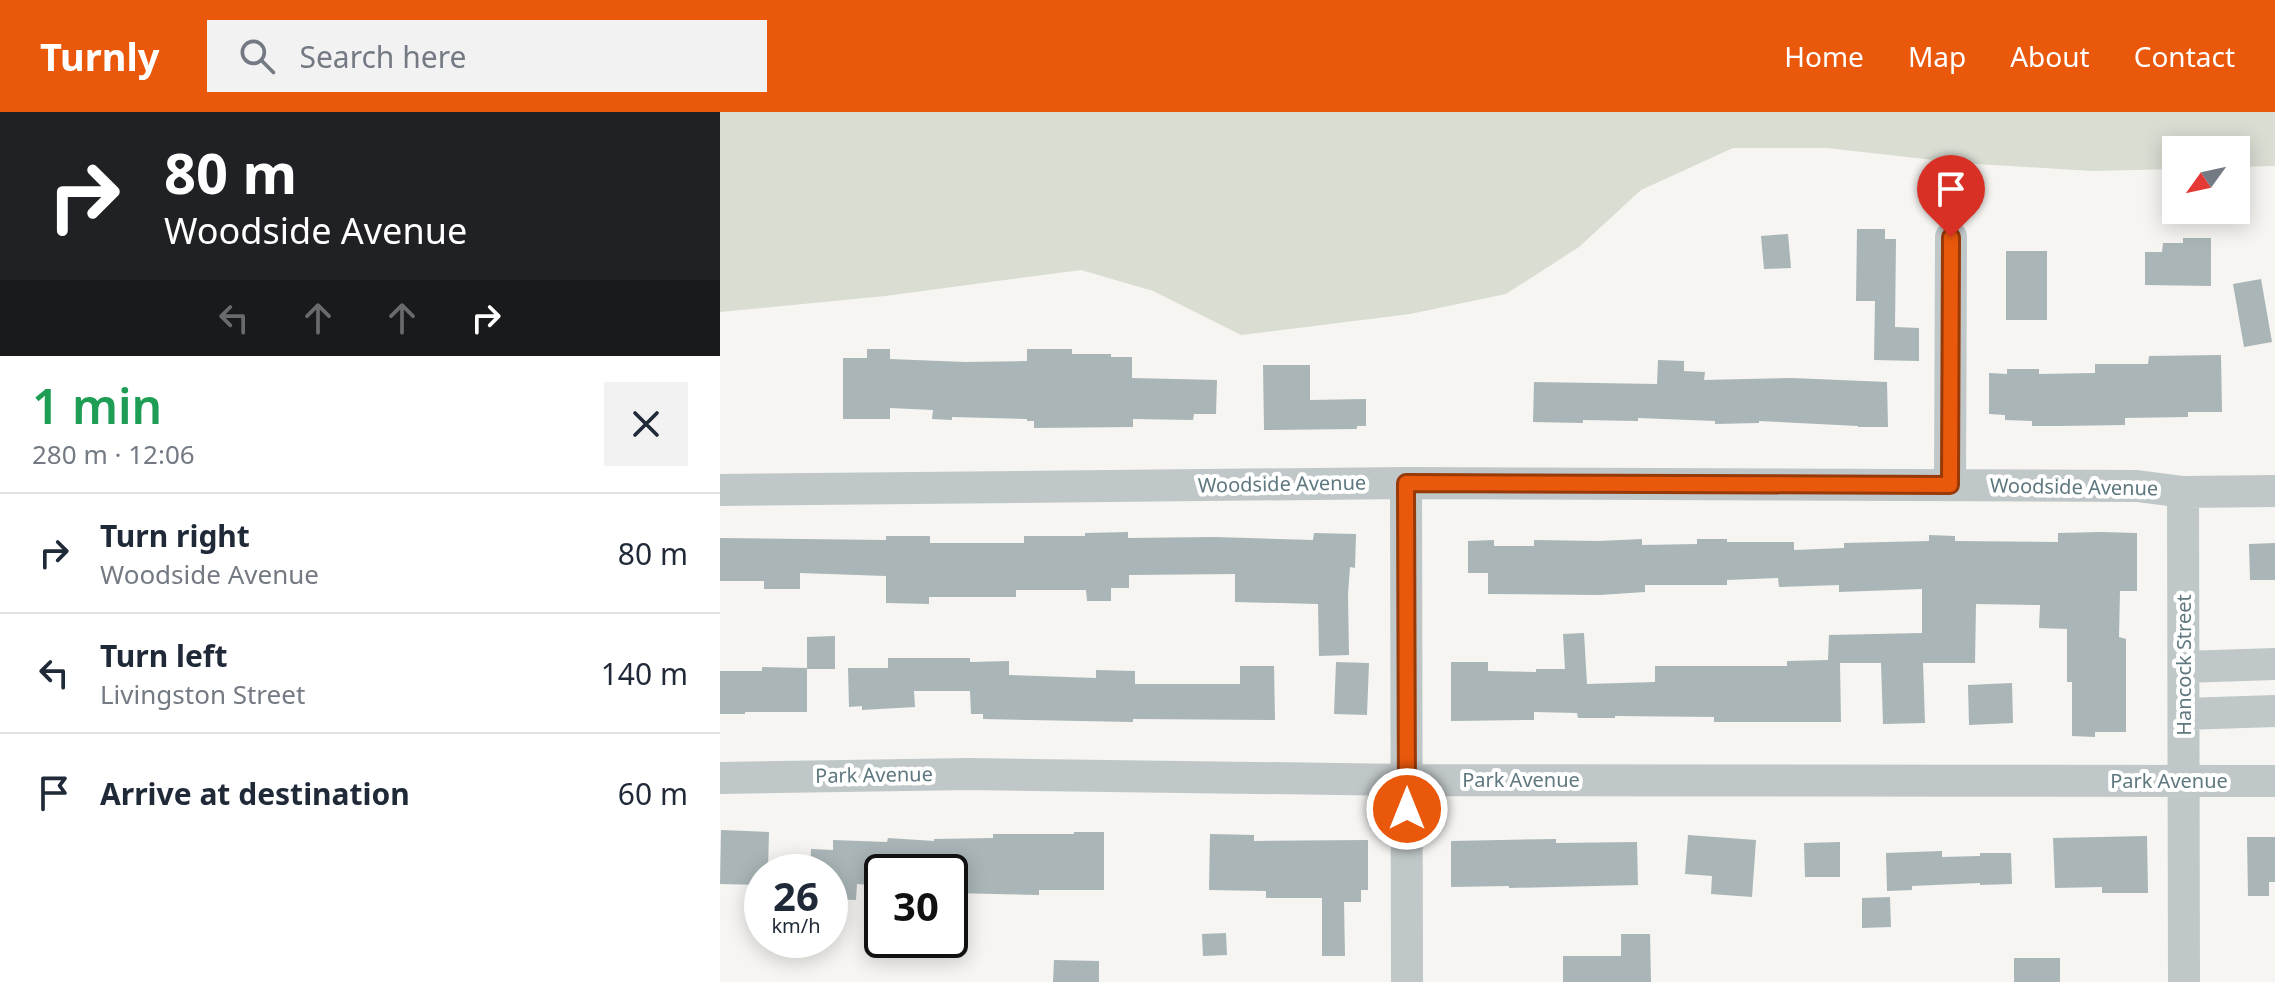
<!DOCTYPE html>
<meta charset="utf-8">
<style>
body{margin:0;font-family:"Noto Sans",sans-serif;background:#f2f2f3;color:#1f2937;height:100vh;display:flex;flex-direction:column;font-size:30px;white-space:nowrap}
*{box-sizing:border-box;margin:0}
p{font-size:26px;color:#747a83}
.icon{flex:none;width:44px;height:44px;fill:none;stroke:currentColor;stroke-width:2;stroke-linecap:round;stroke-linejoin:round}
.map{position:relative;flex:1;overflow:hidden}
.side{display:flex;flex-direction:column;background:#fff;width:720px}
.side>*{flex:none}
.guide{background:#202124;color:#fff;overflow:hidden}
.needle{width:52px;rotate:237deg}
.buttons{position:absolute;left:1442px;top:24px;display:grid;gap:16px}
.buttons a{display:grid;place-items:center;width:88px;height:88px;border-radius:0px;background:#fff;box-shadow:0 4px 20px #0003;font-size:40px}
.speed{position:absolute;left:24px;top:742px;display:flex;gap:16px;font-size:40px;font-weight:700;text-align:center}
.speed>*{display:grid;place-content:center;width:104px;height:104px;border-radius:50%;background:#fff;box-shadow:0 4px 20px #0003;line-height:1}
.speed small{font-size:20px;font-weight:400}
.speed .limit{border:4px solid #111;border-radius:12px;background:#fff;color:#111}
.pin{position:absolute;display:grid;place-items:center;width:68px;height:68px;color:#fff;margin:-82px -34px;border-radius:50% 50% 50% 0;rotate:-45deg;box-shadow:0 0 8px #0007}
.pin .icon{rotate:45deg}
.me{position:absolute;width:88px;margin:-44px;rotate:0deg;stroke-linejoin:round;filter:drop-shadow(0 0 6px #0008)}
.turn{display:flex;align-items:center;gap:28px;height:168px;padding:0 32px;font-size:36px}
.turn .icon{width:104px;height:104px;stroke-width:2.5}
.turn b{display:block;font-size:56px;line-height:68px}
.lanes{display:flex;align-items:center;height:76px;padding:0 32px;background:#0003;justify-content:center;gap:40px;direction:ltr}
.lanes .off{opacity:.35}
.round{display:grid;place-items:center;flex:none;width:84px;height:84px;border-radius:0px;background:#f2f2f3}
.overview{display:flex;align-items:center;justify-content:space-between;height:136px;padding:0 32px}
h1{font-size:48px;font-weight:600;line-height:60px;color:#1e9e55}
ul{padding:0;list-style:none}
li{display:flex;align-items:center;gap:24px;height:120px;padding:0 32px;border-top:2px solid #e0e1e3}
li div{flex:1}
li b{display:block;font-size:30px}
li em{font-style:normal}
header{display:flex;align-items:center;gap:48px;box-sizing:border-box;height:112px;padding:0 40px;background:#ea580c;color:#fff}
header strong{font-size:38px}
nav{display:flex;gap:44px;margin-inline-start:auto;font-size:28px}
.search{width:560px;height:72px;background:#f2f2f3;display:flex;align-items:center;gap:20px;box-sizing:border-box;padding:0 28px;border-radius:0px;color:#747a83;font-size:30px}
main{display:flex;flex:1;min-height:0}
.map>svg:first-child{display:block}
</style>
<header>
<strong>Turnly</strong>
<div class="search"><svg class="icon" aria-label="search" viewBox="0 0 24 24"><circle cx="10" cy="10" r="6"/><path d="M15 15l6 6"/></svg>Search here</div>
<nav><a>Home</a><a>Map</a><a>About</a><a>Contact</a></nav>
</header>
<main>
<section class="side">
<div class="guide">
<div class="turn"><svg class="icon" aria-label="right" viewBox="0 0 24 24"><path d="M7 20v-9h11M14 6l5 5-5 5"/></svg><div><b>80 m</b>Woodside Avenue</div></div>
<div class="lanes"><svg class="icon off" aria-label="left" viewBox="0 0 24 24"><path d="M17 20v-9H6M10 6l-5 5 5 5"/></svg><svg class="icon off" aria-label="ahead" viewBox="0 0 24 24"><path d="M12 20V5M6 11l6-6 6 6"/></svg><svg class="icon off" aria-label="ahead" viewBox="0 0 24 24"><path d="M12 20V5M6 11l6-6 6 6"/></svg><svg class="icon" aria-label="right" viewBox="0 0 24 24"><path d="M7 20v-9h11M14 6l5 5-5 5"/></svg></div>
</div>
<div class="overview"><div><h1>1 min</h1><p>280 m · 12:06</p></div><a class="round"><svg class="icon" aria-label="close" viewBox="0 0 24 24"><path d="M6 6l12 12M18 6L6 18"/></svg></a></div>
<ul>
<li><svg class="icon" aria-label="right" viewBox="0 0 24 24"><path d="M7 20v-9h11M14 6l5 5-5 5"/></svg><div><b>Turn right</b><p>Woodside Avenue</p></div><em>80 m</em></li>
<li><svg class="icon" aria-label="left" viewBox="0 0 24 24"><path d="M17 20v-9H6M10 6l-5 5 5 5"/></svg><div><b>Turn left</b><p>Livingston Street</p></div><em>140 m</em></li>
<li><svg class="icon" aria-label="arrive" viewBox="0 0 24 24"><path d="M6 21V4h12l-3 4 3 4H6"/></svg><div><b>Arrive at destination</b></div><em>60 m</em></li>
</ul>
</section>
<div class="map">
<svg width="1555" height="870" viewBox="0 0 1555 870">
<rect width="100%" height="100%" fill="#f6f5f2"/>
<!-- green -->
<path fill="#d9ddd2" d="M0,0h1555v54l-39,1v-17h-60v19l-84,2 -132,-8 -133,-15h-94l-92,42 -62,57 -73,47 -96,20 -169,21 -88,-44 -72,-21 -196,26 -165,16z"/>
<!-- building -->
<path fill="#a9b5b7" d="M1137,117h28v10h11l-1,88 24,1v33l-45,-1 1,-59h-19z
M1068,122l3,34 -27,1 -3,-33z
M1463,126h28v48l-66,-1v-33h17l1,-9h20z
M1286,139h41v69h-41z
M1541,167l11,63 -28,5 -11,-63z
M147,237h23v10l75,3 62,-1v-12h45v5h39v3h21v21l85,2 -1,34h-22l-1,6 -60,-1v8l-99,1v-7h-7v-2l-75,-2v3l-20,-1 1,-9 -43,-2v11h-47v-61h24z
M1501,243l1,57h-34v5l-63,1v7l-65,1h-28v-5l-27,-1v-5l-16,-1v-41l18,1v-5h32v5l56,-1v-9h53l1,-8z
M938,248l26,1v10l21,1 -1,8 88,-2 95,4 1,45h-30v-1l-99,-5v2l-44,1v-3l-77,-3v3l-55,-1v3l-50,-1 1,-40 123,2z
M543,253h47v35l56,-1v27h-9v3l-93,1z
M408,420v6l86,-1 99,3 1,-7 42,1 -1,34 -5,-1 -2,27 1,61 -30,1 -1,-52 -83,-2v-28l-106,1v13h-18v13h-24l-1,-11h-70v7h-87v7l-43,-1v-27l-86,-3v16h-36v-8h-44v-43l166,2v-4h44v7h94v-7h61v-3z
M1381,420l36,1v58h-17l-1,46 7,2v93h-31v5l-23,-1v-54h-5v-53l-28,-1 1,-23 -64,-1 -1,59h-52l2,60 -42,1 -2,-61h-41l1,59h-127v-5l-99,-1v2h-37l-1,-5 -43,-1v8l-83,1v-59h37v9l48,1v-3h29l-2,-35 21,-1 3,51 68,-2v-16h132v-5l41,-1 1,-25 93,-2v-44l-83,3v-7l-60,2 -1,-9 -51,2v5h-82v7l-45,3 -112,-1v-21h-20v-32l26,-1v6h40v-6l65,1 43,-2v6l55,-1v-5h30v3h67v8l50,-2v-5l85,-2v-6l26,1v5l103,1v-9z
M1555,431v37h-25l-1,-36z
M115,524v33h-28v43h-62v2h-25v-43h42v-4l45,1v-31z
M168,546h82v4l39,-1v14l87,3v-8l39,1v13h105v-18h34l1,54 -142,-1v3l-150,-3v-5h-12l-1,-23h-56l1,16 -53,3v-4l-13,1 -1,-39h40z
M616,550l33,1 -2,52 -33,-1z
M1292,571l1,40 -44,2 -1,-40z
M1,718l48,2 -1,39h-6v14l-42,-1z
M354,720h30v58h-65v5l-89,-2v-21h-68v14l-25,-2 -1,16 -26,-1v-27h-20l1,-23 22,1v-10l54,2 1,-4 46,3v-2l59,-1v-4h81z
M490,722l44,1v6l114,-1v50h-7v12h-17l1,54h-23v-58h-56v-7l-57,-1z
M968,723l68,5 -4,57 -41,-3 1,-18 -27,-2z
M1427,724l1,57h-46v-6l-47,1 -2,-50z
M1527,725h28v45h-6v14h-21z
M836,727v4l81,-1 1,43 -129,3v-2l-58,1v-46z
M1120,730v35h-35l-1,-34z
M1222,739v6l38,-1v-3h31l1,31 -32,1v-2l-68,3v4l-25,1 -1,-38z
M1170,785l1,30 -29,1v-30z
M506,821l1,22 -24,1 -1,-22z
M901,822h29l1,48h-88v-26h58z
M1294,846h46v24h-46z
M334,848l45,1v21h-46z"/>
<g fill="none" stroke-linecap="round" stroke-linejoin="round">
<!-- minor -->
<path stroke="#c0c7c9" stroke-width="32" d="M686,371l1,499
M1230,373l1,-248
M0,378l686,-7 731,3 46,6 92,-1
M1463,380l1,490
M1464,555l91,-3
M1464,602l91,-3
M0,666l250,-4 437,6 868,1"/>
</g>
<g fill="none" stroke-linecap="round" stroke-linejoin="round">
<defs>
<path id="route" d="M687,697l-1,-326 544,2 1,-248"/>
</defs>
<!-- route casing -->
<use href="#route" stroke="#983908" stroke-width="20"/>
<!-- route -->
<use href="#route" stroke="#ea580c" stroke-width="14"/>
</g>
<g text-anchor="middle" stroke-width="8" stroke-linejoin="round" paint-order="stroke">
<!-- street labels -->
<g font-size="20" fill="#5f787f" stroke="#fff">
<text transform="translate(562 372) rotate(-1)" y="7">Woodside Avenue</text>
<text transform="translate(1354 375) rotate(1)" y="7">Woodside Avenue</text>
<text transform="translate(1464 553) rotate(-90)" y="7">Hancock Street</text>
<text transform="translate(154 663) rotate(-1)" y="7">Park Avenue</text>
<text x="801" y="675">Park Avenue</text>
<text x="1449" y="676">Park Avenue</text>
</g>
</g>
</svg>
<div class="buttons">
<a><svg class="needle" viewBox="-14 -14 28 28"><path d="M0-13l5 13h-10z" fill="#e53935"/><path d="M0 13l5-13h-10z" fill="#747a83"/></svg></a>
</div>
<div class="speed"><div>26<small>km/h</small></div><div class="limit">30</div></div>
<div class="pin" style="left:1231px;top:125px;background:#d93025"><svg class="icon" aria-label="arrive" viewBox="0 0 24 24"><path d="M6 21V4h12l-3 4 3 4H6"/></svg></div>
<svg class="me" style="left:687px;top:697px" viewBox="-20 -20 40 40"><circle r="17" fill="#ea580c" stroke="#fff" stroke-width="3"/><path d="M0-11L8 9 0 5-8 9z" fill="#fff"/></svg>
</div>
</main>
